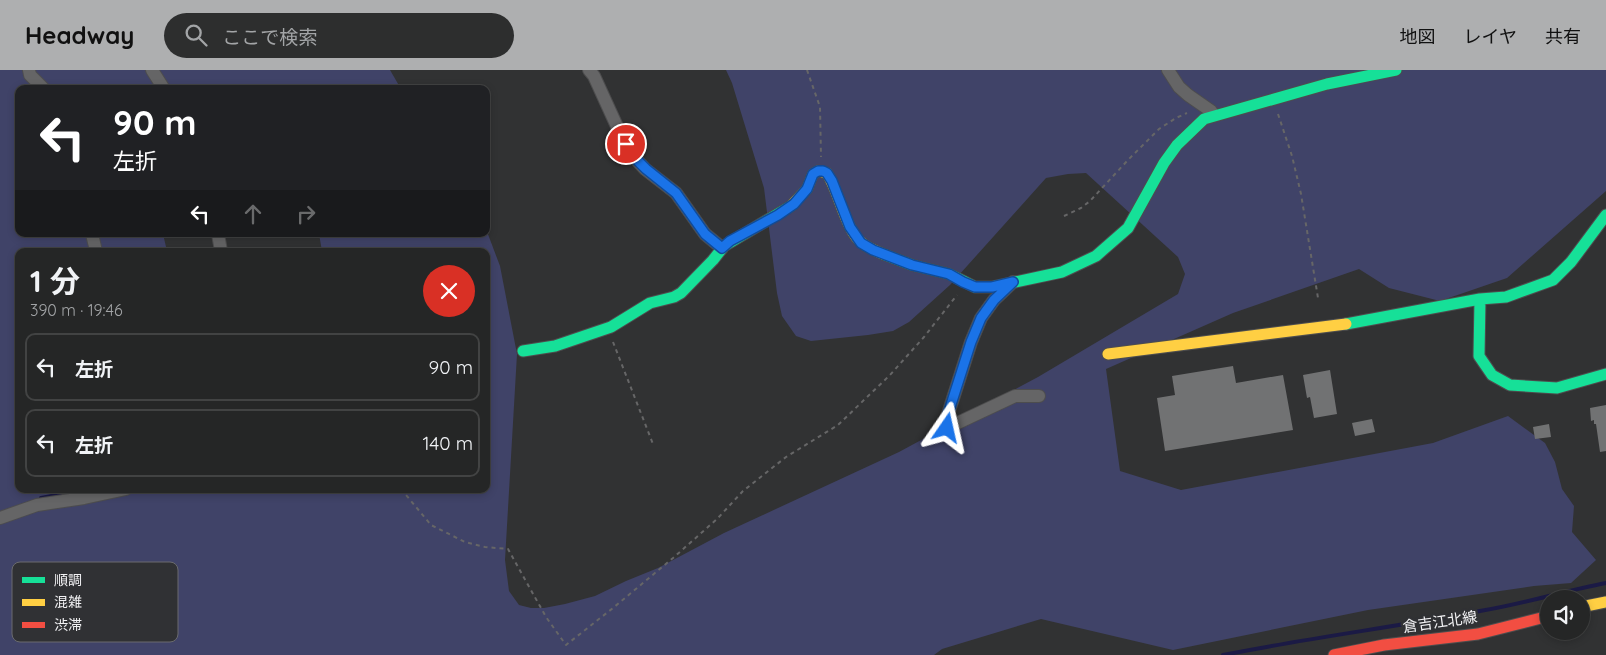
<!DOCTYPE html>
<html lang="ja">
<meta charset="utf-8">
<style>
body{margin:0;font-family:Quicksand,"Noto Sans JP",sans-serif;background:#2d2e2e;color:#f1f3f6;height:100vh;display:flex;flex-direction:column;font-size:19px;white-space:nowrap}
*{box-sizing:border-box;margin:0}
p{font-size:16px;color:#a3a5a7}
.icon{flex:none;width:28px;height:28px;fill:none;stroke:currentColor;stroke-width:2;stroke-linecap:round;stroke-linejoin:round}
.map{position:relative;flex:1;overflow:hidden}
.drawer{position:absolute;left:15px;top:178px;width:475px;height:245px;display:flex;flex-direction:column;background:#252626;border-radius:10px;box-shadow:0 2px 8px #0003,0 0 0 1px #424343}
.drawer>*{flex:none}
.banner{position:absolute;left:15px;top:15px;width:475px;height:152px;border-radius:10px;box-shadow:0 2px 8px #0003,0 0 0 1px #424343;background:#202124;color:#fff;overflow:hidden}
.tools{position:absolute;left:1540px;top:520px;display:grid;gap:10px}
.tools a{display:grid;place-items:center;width:50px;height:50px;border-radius:50%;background:#252626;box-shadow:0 2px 8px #0003,0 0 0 1px #424343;font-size:25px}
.pin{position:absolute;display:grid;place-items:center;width:42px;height:42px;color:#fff;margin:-21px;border:2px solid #fff;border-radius:50%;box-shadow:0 1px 5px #0007}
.me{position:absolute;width:55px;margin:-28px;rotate:11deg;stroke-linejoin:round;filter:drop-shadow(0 0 4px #0008)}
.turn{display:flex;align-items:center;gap:18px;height:105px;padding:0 15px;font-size:22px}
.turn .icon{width:65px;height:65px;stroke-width:2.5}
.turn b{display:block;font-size:35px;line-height:42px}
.lanes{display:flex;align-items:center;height:48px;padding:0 15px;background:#0003;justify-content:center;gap:25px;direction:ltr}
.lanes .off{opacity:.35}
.round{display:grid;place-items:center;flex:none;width:52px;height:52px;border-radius:26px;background:#2d2e2e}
.headline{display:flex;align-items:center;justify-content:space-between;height:85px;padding:0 15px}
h1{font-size:30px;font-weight:700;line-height:38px}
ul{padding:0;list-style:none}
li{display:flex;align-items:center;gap:15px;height:68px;margin:0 10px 8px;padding:0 5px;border:2px solid #424343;border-radius:10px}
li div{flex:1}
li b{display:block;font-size:19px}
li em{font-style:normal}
header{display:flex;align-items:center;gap:30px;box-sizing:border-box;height:70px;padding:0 25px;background:#aeafb0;color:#111}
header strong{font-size:24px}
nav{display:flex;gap:28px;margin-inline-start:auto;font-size:18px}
.search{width:350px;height:45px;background:#2d2e2e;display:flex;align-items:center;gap:12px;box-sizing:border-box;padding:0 18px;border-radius:28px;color:#a3a5a7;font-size:19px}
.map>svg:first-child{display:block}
</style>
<header>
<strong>Headway</strong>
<div class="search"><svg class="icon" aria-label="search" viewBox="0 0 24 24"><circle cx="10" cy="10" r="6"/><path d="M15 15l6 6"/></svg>ここで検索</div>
<nav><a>地図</a><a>レイヤ</a><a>共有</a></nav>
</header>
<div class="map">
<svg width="1606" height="585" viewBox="0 0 1606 585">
<rect width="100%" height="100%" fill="#313233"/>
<!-- green -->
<path fill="#404368" d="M0,0h390l11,19h-382v145h144l4,17h-148v238h467v-238h-164l-3,-17h167v-5l14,37 17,88 -12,206 4,31 10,14 12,3h13l21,-4 30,-8 31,-15 32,-13 66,-35 175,-81 139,-75 140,-83 7,-20 -7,-17 -92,-84 -18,1 -22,4 -96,107 -41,37 -16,9 -25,4 -57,6 -15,-5 -14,-20 -5,-23 -13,-105 -32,-105 -6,-13h880v121l-99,87 -67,23 -51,-13 -30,-19 -126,44 -127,56 14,102 61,19 252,-47 75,-27 37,27 10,19 7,27 12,17 -2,26 24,28 -25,23 -37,3 -166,24 -195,40 -132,-31 -99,30 -8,6h-934z"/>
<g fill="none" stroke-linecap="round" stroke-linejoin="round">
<!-- stream -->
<path stroke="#1b1a45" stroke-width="4" d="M70,179l2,2
M41,428l21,-4 16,-5
M1223,585c85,-17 172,-28 257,-44 43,-7 84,-20 126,-28"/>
</g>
<!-- building -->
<path fill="#717273" d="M1233,296l3,17 47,-8 10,55 -128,21 -8,-53 18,-3 -3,-19z
M1330,300l7,44 -23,4 -4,-21 -3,1 -4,-23z
M1606,335v46l-6,1 -4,-28h-2v-4l-3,1 -1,-13z
M1372,349l3,13 -20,4 -3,-13z
M1549,354l2,13 -16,2 -2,-12z"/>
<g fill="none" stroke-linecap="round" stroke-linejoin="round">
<defs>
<path id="street" d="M29,0l1,5 14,14
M152,0l12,19
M589,0l5,6 26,57 12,22 13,14 31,24 29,41 17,14
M1168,0l11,17 9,8 23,16 3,4
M92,164l4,17
M218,164l3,17
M1013,212l-19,18 -13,18 -10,24 -23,72 -2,8 1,6 68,-32h24
M0,448l37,-13 47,-7 42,-9"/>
<path id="fast" d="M883,184l29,11 37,9 26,13h17l70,-15 34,-16 32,-28 36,-65 13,-18 27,-26 123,-35 69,-14
M1480,229l-1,57 13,19 18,10 47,3 49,-14
M1346,254l134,-25 26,-2 47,-17 18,-18 35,-47
M523,281l32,-5 56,-19 39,-24 24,-6 7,-4 32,-33 11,-14 67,-40"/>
<path id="slow" d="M791,136l16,-17 6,-15 5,-3 9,2c12,19 19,58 35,70 6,5 14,8 21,11
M1108,284l238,-30
M1581,537l25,-5"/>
<path id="jam" d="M1334,585l50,-10 94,-11 71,-18"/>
</defs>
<!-- street casing -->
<use href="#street" stroke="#4d4d4e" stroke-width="14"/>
<!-- fast casing -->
<use href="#fast" stroke="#4d4d4e" stroke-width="13"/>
<!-- slow casing -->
<use href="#slow" stroke="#4d4d4e" stroke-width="13"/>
<!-- jam casing -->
<use href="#jam" stroke="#4d4d4e" stroke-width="13"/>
<!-- path -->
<path stroke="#666667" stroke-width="2" stroke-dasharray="4 4" stroke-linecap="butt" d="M807,0l13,37 1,50
M1278,44l14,42 9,38 17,104
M1064,146l17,-8 9,-7 38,-41 31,-31 17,-11 11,-5
M613,272l40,102
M401,419l30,36 34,17 20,5 23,2 38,68 20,28 47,-37 60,-50 44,-39 26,-28 43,-34 52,-32 52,-50 34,-38 33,-42"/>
<!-- street -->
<use href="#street" stroke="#656566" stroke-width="12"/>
<!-- fast -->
<use href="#fast" stroke="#16e098" stroke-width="11"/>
<!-- slow -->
<use href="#slow" stroke="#ffcf43" stroke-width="11"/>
<!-- jam -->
<use href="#jam" stroke="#f24e42" stroke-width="11"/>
</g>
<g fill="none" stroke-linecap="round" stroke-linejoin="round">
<defs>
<path id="route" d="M626,74l6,11 14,14 30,24 29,41 17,14 8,-7 48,-26 16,-11 13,-15 6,-15 5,-3h5l4,2 5,8 18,46 11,16 12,7 39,15 37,9 14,8 12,5h17l21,-5 -19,18 -13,18 -10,24 -23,72 -2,8 1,6"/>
</defs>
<!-- route casing -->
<use href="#route" stroke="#114b97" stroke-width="12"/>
<!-- route -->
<use href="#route" stroke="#1a73e8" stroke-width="9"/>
</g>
<g text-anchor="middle" stroke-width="5" stroke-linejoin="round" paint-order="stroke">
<!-- street labels -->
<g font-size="15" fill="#f2f2f4" stroke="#303134">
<text transform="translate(1440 552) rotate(-8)" y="5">倉吉江北線</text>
</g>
</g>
<!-- legend -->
<rect x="12" y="492" width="166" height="80" rx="8" fill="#303134" stroke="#6a6b6e" stroke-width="1"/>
<rect x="22" y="507" width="23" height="6" fill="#16e098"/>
<rect x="22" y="529" width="23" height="7" fill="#ffcf43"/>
<rect x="22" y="552" width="23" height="6" fill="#f24e42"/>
<g font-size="14" fill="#f2f2f4">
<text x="54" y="515">順調</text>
<text x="54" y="537">混雑</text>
<text x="54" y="560">渋滞</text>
</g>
</svg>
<div class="tools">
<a><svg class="icon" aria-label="sound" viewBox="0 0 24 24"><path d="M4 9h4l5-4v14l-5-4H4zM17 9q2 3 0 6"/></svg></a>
</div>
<div class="pin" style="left:626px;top:74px;background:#d93025"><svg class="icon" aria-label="arrive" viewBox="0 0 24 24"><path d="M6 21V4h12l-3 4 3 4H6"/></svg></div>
<svg class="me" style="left:947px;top:358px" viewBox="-20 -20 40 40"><path d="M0-17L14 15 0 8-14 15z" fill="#1a73e8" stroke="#fff" stroke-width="4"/></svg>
<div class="banner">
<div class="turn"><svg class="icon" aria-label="left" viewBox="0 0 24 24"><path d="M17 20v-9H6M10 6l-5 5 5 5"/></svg><div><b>90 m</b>左折</div></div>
<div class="lanes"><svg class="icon" aria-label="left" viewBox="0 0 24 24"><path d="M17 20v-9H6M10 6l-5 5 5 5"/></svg><svg class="icon off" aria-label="ahead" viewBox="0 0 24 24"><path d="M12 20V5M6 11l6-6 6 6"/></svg><svg class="icon off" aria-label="right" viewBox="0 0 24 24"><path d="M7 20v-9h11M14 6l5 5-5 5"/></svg></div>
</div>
<section class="drawer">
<div class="headline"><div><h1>1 分</h1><p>390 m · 19:46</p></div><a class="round" style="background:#d93025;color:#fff"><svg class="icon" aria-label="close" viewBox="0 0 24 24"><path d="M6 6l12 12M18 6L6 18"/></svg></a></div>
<ul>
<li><svg class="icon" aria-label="left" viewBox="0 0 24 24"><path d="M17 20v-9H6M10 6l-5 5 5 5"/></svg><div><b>左折</b></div><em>90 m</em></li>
<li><svg class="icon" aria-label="left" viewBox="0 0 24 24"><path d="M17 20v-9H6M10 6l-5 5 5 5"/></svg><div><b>左折</b></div><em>140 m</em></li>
</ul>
</section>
</div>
